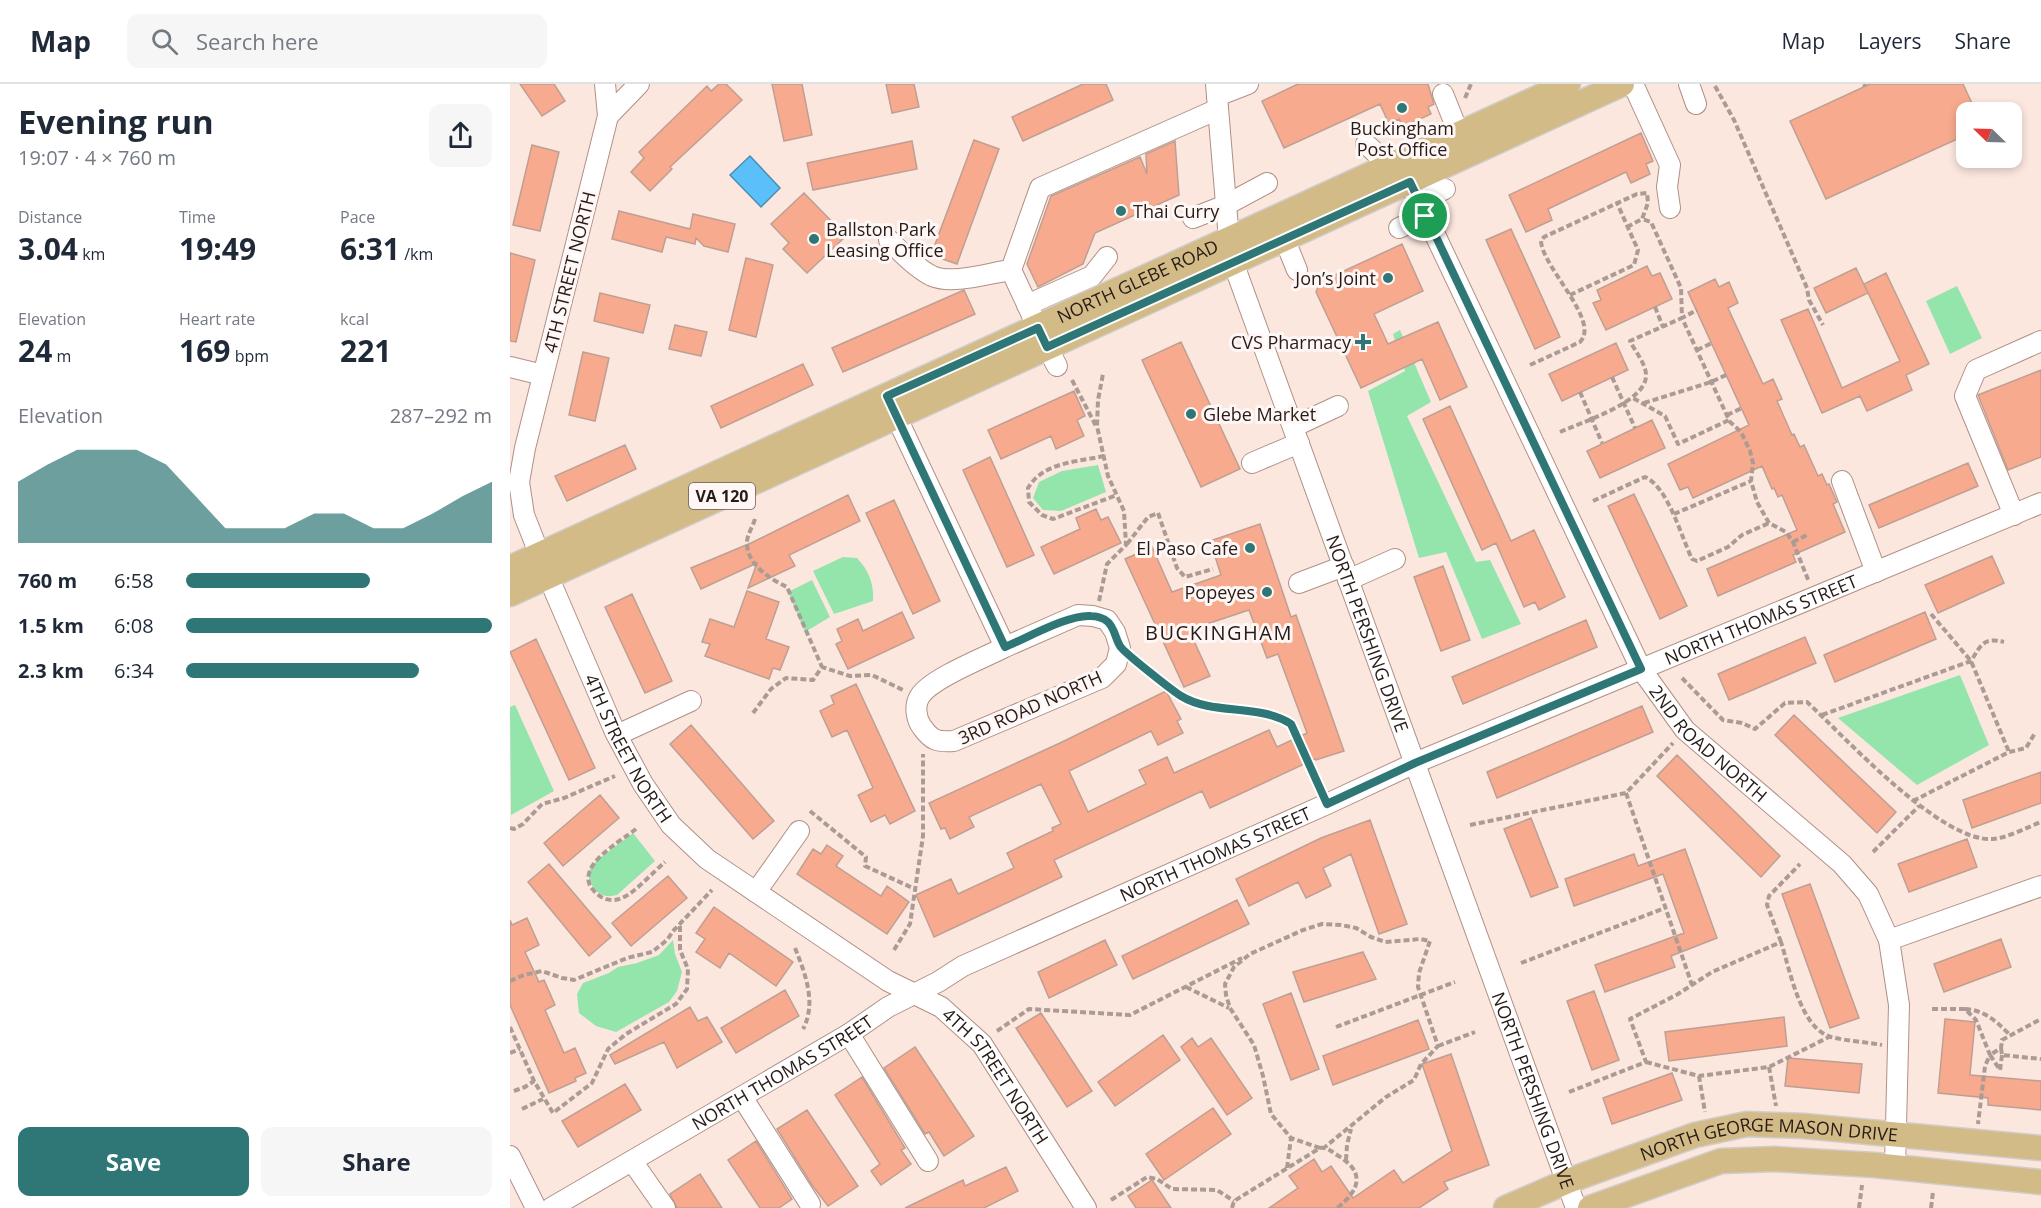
<!DOCTYPE html>
<meta charset="utf-8">
<style>
body{margin:0;font-family:"Open Sans",sans-serif;background:#f6f6f7;color:#1f2937;height:100vh;display:flex;flex-direction:column;font-size:22px;white-space:nowrap}
*{box-sizing:border-box;margin:0}
p{font-size:20px;color:#747a83}
.icon{flex:none;width:33px;height:33px;fill:none;stroke:currentColor;stroke-width:2;stroke-linecap:round;stroke-linejoin:round}
.map{position:relative;flex:1;overflow:hidden}
.drawer{display:flex;flex-direction:column;background:#fff;width:510px}
.drawer>*{flex:none}
.needle{width:39px;rotate:293deg}
.tools{position:absolute;left:1446px;top:18px;display:grid;gap:12px}
.tools a{display:grid;place-items:center;width:66px;height:66px;border-radius:12px;background:#fff;box-shadow:0 3px 9px #0003;font-size:30px}
.pin{position:absolute;display:grid;place-items:center;width:51px;height:51px;color:#fff;margin:-26px;border:3px solid #fff;border-radius:50%;box-shadow:0 2px 6px #0007}
.round{display:grid;place-items:center;flex:none;width:63px;height:63px;border-radius:12px;background:#f6f6f7}
.summary{display:flex;align-items:center;justify-content:space-between;height:102px;padding:0 18px}
h1{font-size:33px;font-weight:700;line-height:45px}
.stats{display:grid;grid-template-columns:repeat(3,1fr);gap:9px;height:102px;padding:6px 18px}
.stats div{display:grid;align-content:center}
.stats b{font-size:30px;font-weight:700}
.stats small{font-size:16px;font-weight:400}
.stats p{font-size:16px}
.chart{height:168px;padding:12px 18px}
.chart p{display:flex;justify-content:space-between}
.chart svg{width:100%;height:108px;margin-top:6px;fill:#2e7776;opacity:.7}
.action{display:flex;gap:12px;margin-top:auto;padding:12px 18px}
.action a{flex:1;height:69px;border-radius:12px;background:#2e7776;color:#fff;font-size:24px;font-weight:700;line-height:69px;text-align:center}
.action a+a{background:#f6f6f7;color:#1f2937}
ul{padding:0 18px;list-style:none;font-size:20px}
li{display:grid;grid-template-columns:96px 72px 1fr;align-items:center;height:45px}
li i{height:15px;border-radius:8px;background:#2e7776}
header{display:flex;align-items:center;gap:36px;box-sizing:border-box;height:84px;padding:0 30px;background:#fff;border-bottom:2px solid #e0e1e3}
header strong{font-size:28px}
nav{display:flex;gap:33px;margin-inline-start:auto;font-size:21px}
.search{width:420px;height:54px;background:#f6f6f7;display:flex;align-items:center;gap:15px;box-sizing:border-box;padding:0 21px;border-radius:12px;color:#747a83;font-size:22px}
main{display:flex;flex:1;min-height:0}
.map>svg:first-child{display:block}
.green{fill:#93e5ac}
.water{fill:#5bc0f9;stroke:#4b8eb5;stroke-width:1.5}
.building{fill:#f7aa8d;stroke:#bf9f93;stroke-width:1.5}
.lines{fill:none;stroke-linecap:round;stroke-linejoin:round}
.minor-casing{stroke:#b09085;stroke-width:22}
.major-casing{stroke:#cfcdcc;stroke-width:27}
.path{stroke:#ac9a94;stroke-width:4;stroke-dasharray:6 3;stroke-linecap:butt}
.minor{stroke:#fff;stroke-width:20}
.major{stroke:#d3bb87;stroke-width:24}
.route-casing{stroke:#fff;stroke-width:12}
.route{stroke:#2e7776;stroke-width:8}
.poi-dot{fill:#2e7776;stroke:#fef7f5;stroke-width:2}
.labels{text-anchor:middle;dominant-baseline:central;stroke-width:6;stroke-linejoin:round;paint-order:stroke}
.shield{fill:#fef7f5;stroke:#685d5a;stroke-width:1.5}
.shield-label{font-size:16px;font-weight:bold;fill:#271b17}
.poi-label{font-size:18px;fill:#271b17;stroke:#fef7f5;text-anchor:end}
.street-label{font-size:18px;fill:#271b17;stroke:#fef7f5}
.neighbourhood-label{font-size:20px;letter-spacing:1.5px;fill:#271b17;stroke:#fef7f5}
</style>
<header>
<strong>Map</strong>
<div class="search"><svg class="icon" aria-label="search" viewBox="0 0 24 24"><circle cx="10" cy="10" r="6"/><path d="M15 15l6 6"/></svg>Search here</div>
<nav><a>Map</a><a>Layers</a><a>Share</a></nav>
</header>
<main>
<section class="drawer">
<div class="summary"><div><h1>Evening run</h1><p>19:07 · 4 × 760 m</p></div><a class="round"><svg class="icon" aria-label="share" viewBox="0 0 24 24"><path d="M12 15V3M7 8l5-5 5 5M5 13v7h14v-7"/></svg></a></div>
<div class="stats">
<div><p>Distance</p><b>3.04<small> km</small></b></div>
<div><p>Time</p><b>19:49</b></div>
<div><p>Pace</p><b>6:31<small> /km</small></b></div>
</div>
<div class="stats">
<div><p>Elevation</p><b>24<small> m</small></b></div>
<div><p>Heart rate</p><b>169<small> bpm</small></b></div>
<div><p>kcal</p><b>221</b></div>
</div>
<div class="chart"><p><span>Elevation</span>287–292 m</p>
<svg viewBox="0 0 160 44" preserveAspectRatio="none"><path d="M0 44V19L10 12L20 6L30 6L40 6L50 12L60 25L70 38L80 38L90 38L100 32L110 32L120 38L130 38L140 32L150 25L160 19V44z"/></svg>
</div>
<ul>
<li><b>760 m</b>6:58<i style="width:60%"></i></li>
<li><b>1.5 km</b>6:08<i style="width:100%"></i></li>
<li><b>2.3 km</b>6:34<i style="width:76%"></i></li>
</ul>
<div class="action"><a>Save</a><a>Share</a></div>
</section>
<div class="map">
<svg width="1531" height="1124" viewBox="0 0 1531 1124">
<rect width="100%" height="100%" fill="#fce7df"/>
<path class="green" d="M1447,202L1472,254L1440,270L1416,217Z
M890,246L921,318L897,332L966,478L980,476L1011,540L972,555L936,468L909,474L858,307L895,287L883,250Z
M588,381L596,408L551,427L533,426L523,414L529,398L552,387Z
M333,473L347,474C359,487 364,499 363,517L324,530L303,487Z
M302,496L320,533L295,548L278,508Z
M1450,591L1479,661L1407,701L1328,634Z
M5,621L44,707L1,731L0,623Z
M123,749L145,777L107,811C90,816 80,804 78,788L86,777Z
M163,856L165,870L172,888L167,907L159,918L106,948L86,942L69,929L67,910L73,899L99,889L108,883L127,879L149,871Z"/>
<path class="water" d="M240,72L270,104L251,123L220,91Z"/>
<path class="building" d="M10,0H44L55,17L32,32Z
M209,0H216L232,16L160,83L162,85L140,107L121,88L134,74L129,68L197,2L201,7Z
M262,0H292L302,51L274,57Z
M376,0H404L409,23L382,29Z
M573,0H596L603,16L513,57L502,33Z
M788,0H918L924,20L918,23L921,30L893,43L889,35L879,40L870,20L774,64L752,17Z
M1360,0H1453L1466,28H1456V51L1316,115L1280,37Z
M1131,49L1143,77L1136,80L1140,90L1121,99L1116,88L1038,125L1042,136L1016,148L999,111Z
M464,56L489,65L447,180L421,171Z
M402,57L407,85L303,106L297,79Z
M665,57L669,111L585,149L573,180L528,203L517,180L541,112L630,73L637,90L636,70Z
M22,61L49,68L30,147L3,141Z
M294,109L336,152L297,189L273,165L279,159L261,140Z
M109,127L180,145L183,130L225,140L218,168L194,162L186,154L185,160L156,153L152,168L102,155Z
M1001,145L1050,253L1025,265L976,156Z
M892,160L913,207L864,230L878,260L928,238L957,303L930,316L912,275L851,304L806,208L810,198Z
M0,169L25,176L6,258L0,257Z
M236,174L263,181L246,253L219,246Z
M1137,182L1142,192L1150,189L1162,215L1096,246L1083,219L1091,216L1087,206Z
M1346,184L1358,209L1316,229L1304,204Z
M1376,189L1419,280L1396,291L1402,306L1357,327L1350,312L1312,329L1271,236L1298,225L1332,304L1390,277L1354,200Z
M1205,195L1209,203L1219,198L1228,219L1218,224L1253,300L1263,295L1272,315L1267,317L1282,351L1284,350L1290,363L1294,361L1308,392L1312,390L1317,401L1319,400L1327,418L1323,420L1335,448L1283,471L1286,478L1208,512L1197,485L1287,446L1272,411L1268,413L1264,404L1262,405L1252,382L1183,414L1178,403L1170,406L1158,380L1239,341L1178,208Z
M454,206L465,230L333,288L322,264Z
M90,209L140,221L133,249L84,237Z
M165,241L197,248L191,272L159,265Z
M671,258L730,385L691,403L632,276Z
M1106,259L1118,286L1052,317L1039,290Z
M73,268L99,274L85,337L59,331Z
M293,280L303,301L211,344L201,322Z
M1531,286V373L1498,386L1468,311Z
M564,307L575,332L567,336L574,352L546,365L541,352L491,375L478,346Z
M940,322L1001,457L1024,446L1055,513L1029,526L1025,518L1014,523L986,459L972,466L913,335Z
M1142,336L1155,364L1090,394L1077,367Z
M115,361L126,385L57,417L45,392Z
M480,373L524,471L497,483L453,386Z
M1458,379L1468,402L1369,444L1359,421Z
M1124,410L1177,522L1150,535L1098,422Z
M338,411L350,437L279,471L285,482L238,504L247,479L191,505L181,484L241,459Z
M384,416L430,517L403,530L356,429Z
M586,425L591,436L598,433L611,459L544,490L531,463L570,445L566,434Z
M750,440L781,533L786,531L834,667L806,676L805,675L700,724L692,707L544,776L552,793L424,853L406,811L441,795L448,810L504,784L497,769L543,747L542,744L551,740L531,700L459,733L464,743L440,755L435,744L431,745L419,719L550,659L656,607L671,635L667,637L673,649L648,661L641,647L559,687L578,728L636,700L629,686L657,673L664,689L759,646L767,663L797,649L768,570L757,574L739,526L679,546L700,592L674,603L615,475L642,463L662,508L711,491L700,457Z
M1482,472L1494,499L1428,529L1415,501Z
M933,482L960,556L931,567L904,493Z
M237,507L269,518L256,555L279,563L270,586L263,584L259,595L195,572L200,560L192,558L200,535L224,543Z
M122,510L162,597L135,609L95,523Z
M392,528L404,554L338,585L326,560L332,557L327,545L348,535L353,547Z
M1415,528L1426,555L1325,598L1314,571Z
M1076,536L1087,563L953,620L942,593Z
M1295,553L1306,579L1219,616L1208,590Z
M26,555L85,684L59,696L0,568Z
M346,600L405,727L380,740L375,731L361,738L348,711L363,704L337,646L322,653L310,627L324,620L321,612Z
M1132,622L1143,648L987,714L977,688Z
M1284,631L1386,728L1367,749L1265,651Z
M181,641L264,737L243,755L160,660Z
M1167,671L1270,772L1251,793L1147,692Z
M1531,688V719L1462,744L1453,716Z
M90,711L109,734L53,782L34,759Z
M1021,734L1048,803L1021,813L994,745Z
M860,736L897,840L869,850L841,770L813,784L821,802L796,814L788,798L739,822L726,795L811,754Z
M1457,755L1467,783L1399,808L1388,780Z
M317,761L333,772L326,782L371,812L377,802L399,818L377,850L287,790L303,765L311,770Z
M1175,765L1207,854L1161,872L1165,883L1095,908L1085,881L1174,849L1153,790L1064,822L1055,795L1124,770L1128,782Z
M39,780L101,853L79,872L18,798Z
M158,792L177,814L121,862L102,839Z
M1300,800L1349,934L1320,944L1272,810Z
M727,816L739,840L623,895L612,872Z
M204,823L283,878L266,902L219,869L210,884L186,868L195,855L186,849Z
M17,834L29,861L15,868L29,898L34,896L45,921L35,926L54,969L65,964L76,989L65,994L66,997L39,1009L0,921V836L2,841Z
M1491,855L1501,883L1434,908L1424,880Z
M595,856L607,881L539,914L528,888Z
M853,868L866,895L794,918L783,888Z
M275,906L289,932L226,969L211,944Z
M1084,907L1109,976L1082,986L1057,917Z
M781,909L809,985L781,996L753,920Z
M180,923L188,937L197,933L212,958L167,984L154,958L105,980L100,971Z
M531,929L582,1007L557,1023L506,944Z
M1274,933L1277,962L1159,977L1155,948Z
M1435,935L1465,938L1460,991L1531,997V1026L1478,1021V1014L1428,1009Z
M908,936L919,965L823,1001L813,972Z
M653,951L670,976L605,1022L588,998Z
M682,954L688,963L701,954L742,1014L717,1031L671,963Z
M405,963L464,1052L434,1072L419,1048L415,1050L374,984Z
M941,970L979,1081L934,1098L938,1105L909,1124H759L788,1104L779,1092L804,1075L812,1088L821,1082L843,1114L884,1086L893,1099L942,1067L912,980Z
M1278,974L1352,980L1349,1009L1275,1002Z
M1162,989L1172,1016L1102,1040L1093,1014Z
M352,993L395,1064L391,1066L401,1080L371,1101L361,1087L370,1080L325,1011Z
M115,1000L131,1026L68,1063L52,1037Z
M703,1024L721,1050L654,1096L636,1070Z
M297,1026L348,1102L318,1122L302,1101L267,1045Z
M246,1057L282,1115L269,1124H250L218,1076Z
M496,1083L508,1107L474,1124H395L453,1096L455,1102Z
M190,1090L212,1124H167L160,1110Z
M642,1096L661,1124H626L618,1112Z"/>
<g class="lines">
<defs>
<g id="minor">
<path id="s1" d="M95,0L98,32L15,364L9,398L14,431L38,492L105,648L133,700L161,741L197,775L378,897L431,923L472,960L576,1124"/>
<path id="s2" d="M706,0L719,156L723,178L1066,1124"/>
<path d="M1123,0L1160,81L1157,103L1160,124"/>
<path d="M1179,0L1186,20"/>
<path d="M933,10L949,50"/>
<path d="M707,12L738,0"/>
<path d="M98,32L129,0"/>
<path d="M856,60L880,82"/>
<path id="s3" d="M900,98L1131,585L1175,646L1332,780L1358,810L1379,856L1389,921L1385,1083"/>
<path d="M909,117L935,105"/>
<path d="M683,134L716,121L757,99"/>
<path d="M889,144L915,132"/>
<path d="M774,154L787,186"/>
<path d="M379,156C392,169 406,184 422,192C442,201 479,189 501,186"/>
<path d="M517,221L582,192L597,173"/>
<path d="M528,244L501,186L530,104L708,25"/>
<path d="M537,263L547,282"/>
<path d="M0,283L33,291"/>
<path d="M386,332L495,563L568,531L583,532L597,536L605,548L610,564L606,580L592,594L444,657C427,658 422,657 412,643C406,635 404,621 410,612C422,594 474,574 495,563"/>
<path d="M783,343L828,322"/>
<path d="M742,379L789,359"/>
<path d="M1332,397L1366,488"/>
<path d="M1504,431L1455,312L1466,286L1531,257"/>
<path d="M838,496L885,475"/>
<path d="M789,499L834,482"/>
<path d="M107,651L181,617"/>
<path d="M246,808L289,747"/>
<path d="M1379,856L1531,802"/>
<path d="M339,950L418,1077"/>
<path d="M232,1013L300,1120"/>
<path d="M0,1072L26,1124"/>
<path d="M122,1077L155,1124"/>
<path id="s4" d="M41,1124L339,950L378,923L428,898L453,882L817,720L905,679L1531,419"/>
</g>
<g id="major">
<path id="s5" d="M0,484L1058,0"/>
<path d="M0,510L1112,0"/>
<path id="s6" d="M996,1124L1058,1097L1185,1051L1237,1040L1294,1042L1531,1064"/>
<path d="M1080,1124L1211,1077L1265,1075L1364,1081L1531,1098"/>
</g>
</defs>
<use href="#minor" class="minor-casing"/>
<use href="#major" class="major-casing"/>
<path class="path" d="M1354,0L1355,2
M1205,2L1224,36L1297,204L1299,216L1313,241
M955,14L961,0
M1117,143L1132,135
M1060,211L1124,181L1128,166L1107,119
M1145,223L1153,243
M1187,266L1202,259
M1020,281L1070,258C1091,237 1032,183 1031,157L1034,153L1127,110L1137,109L1138,119L1132,135L1141,138L1171,204L1172,234L1187,226
M1102,293L1125,344
M562,296L586,342
M1070,308L1092,359
M1134,319L1201,298L1216,291
M1217,331L1232,324
M1219,337L1231,348L1240,367L1243,379L1241,397L1247,418L1259,439L1276,448L1283,458L1299,498
M1050,348C1072,338 1137,318 1136,291C1136,280 1125,267 1120,257L1172,234L1219,336L1168,360L1155,332L1123,314
M594,372C567,378 533,378 518,404L519,418L532,431L543,435L607,411
M1083,417L1135,393C1158,403 1171,452 1182,475L1187,477L1218,463L1232,451L1259,439
M1164,430L1241,397
M245,435C243,442 237,451 237,458C236,480 260,495 277,503L312,583
M1283,458L1297,451
M617,460L638,433L648,429L667,484L675,493L703,485
M589,517L597,480L616,461L614,427L598,392L587,342L588,316L593,290
M1421,530L1461,577L1499,668
M625,575C646,592 668,615 695,621C724,627 755,624 781,640L810,705
M1172,594L1213,636L1232,639L1245,645L1275,619L1297,618C1335,653 1431,759 1483,755C1497,754 1518,743 1531,738
M243,629L261,605L276,594L303,596L312,583L340,592L362,591L395,607
M1312,631L1461,577C1471,561 1473,553 1494,558
M1116,709L1182,901
M1403,717L1499,668L1516,664L1525,649
M300,727L356,773L355,782L405,805
M960,741L1116,709L1163,659
M0,744L4,745L13,740L32,720L54,714L105,692
M126,745C110,758 59,785 86,809C93,816 103,818 112,814C126,808 143,788 155,778
M1363,768L1409,722
M1271,858L1257,821L1259,812L1290,780
M285,864C295,889 307,919 293,945
M384,866L400,840L413,752V670
M1011,879L1155,824
M0,897L14,891L32,887L52,894L64,896L117,874L142,868L157,856L164,846L202,806
M676,903L719,924
M1422,925H1455L1466,936L1480,971L1475,982L1468,1040
M1455,925C1474,926 1486,937 1499,950
M0,943L24,997L43,1029L82,999L98,965L116,950L166,920L177,905L178,885L170,866V841
M826,943L945,898
M487,947L519,925L620,931L732,874
M928,962L965,948
M1491,964L1492,971L1531,975
M0,969L10,965
M1492,971L1490,986L1480,971L1491,964L1492,956L1531,935
M1136,978L1189,992L1259,983L1319,953
M1259,983L1266,1022
M1189,992L1195,1028
M4,1007L15,1003L24,997
M1059,1008L1136,978L1120,935L1168,910L1202,888L1271,858C1280,886 1290,944 1321,953C1337,957 1356,958 1372,961
M12,1025L33,1015
M810,1064L781,1054L761,1030L753,992L744,961L720,924L716,911L715,900L724,883L740,870L793,846L812,840L831,841L846,844L861,853L875,858L910,855L920,857L909,889L908,903L928,962L911,980L904,996L876,1013L815,1063
M836,1076L837,1061L841,1045
M777,1084L781,1054
M601,1116L637,1093L647,1095L662,1105L707,1106L724,1117
M722,1124L724,1117L810,1064C817,1063 821,1067 827,1071C856,1088 850,1106 827,1124
M1349,1124L1352,1101
M1421,1124L1423,1108"/>
<use href="#minor" class="minor"/>
<use href="#major" class="major"/>
</g>
<g class="lines">
<defs>
<path id="route" d="M900,98L1131,585L905,679L817,720L781,640C748,619 704,632 671,612C663,607 613,568 610,562C605,554 605,545 598,538C594,534 586,532 581,532C559,530 517,554 495,563L377,312L528,244L537,263Z"/>
</defs>
<use href="#route" class="route-casing"/>
<use href="#route" class="route"/>
</g>
<g class="poi-dot">
<circle cx="892" cy="24" r="6"/>
<circle cx="611" cy="127" r="6"/>
<circle cx="304" cy="155" r="6"/>
<circle cx="878" cy="194" r="6"/>
<path d="M850 249h6v6h6v6h-6v6h-6v-6h-6v-6h6z"/>
<circle cx="681" cy="330" r="6"/>
<circle cx="740" cy="464" r="6"/>
<circle cx="757" cy="508" r="6"/>
</g>
<g class="labels">
<rect class="shield" x="179" y="399" width="66" height="26" rx="4.5"/>
<g class="shield-label">
<text x="212" y="412">VA 120</text>
</g>
<g class="poi-label">
<text x="892" y="44" text-anchor="middle">Buckingham<tspan x="892" dy="21">Post Office</tspan></text>
<text x="623" y="127" text-anchor="start">Thai Curry</text>
<text x="316" y="145" text-anchor="start">Ballston Park<tspan x="316" dy="21">Leasing Office</tspan></text>
<text x="866" y="194">Jon’s Joint</text>
<text x="841" y="258">CVS Pharmacy</text>
<text x="693" y="330" text-anchor="start">Glebe Market</text>
<text x="728" y="464">El Paso Cafe</text>
<text x="745" y="508">Popeyes</text>
</g>
<g class="street-label">
<text transform="translate(59 188) rotate(-76)">4TH STREET NORTH</text>
<text stroke="none"><textPath href="#s5" startOffset="690">NORTH GLEBE ROAD</textPath></text>
<text stroke="none"><textPath href="#s4" startOffset="1348">NORTH THOMAS STREET</textPath></text>
<text stroke="none"><textPath href="#s2" startOffset="574">NORTH PERSHING DRIVE</textPath></text>
<text transform="translate(520 623) rotate(-24)">3RD ROAD NORTH</text>
<text stroke="none"><textPath href="#s3" startOffset="640">2ND ROAD NORTH</textPath></text>
<text stroke="none"><textPath href="#s1" startOffset="698">4TH STREET NORTH</textPath></text>
<text stroke="none"><textPath href="#s4" startOffset="754">NORTH THOMAS STREET</textPath></text>
<text stroke="none"><textPath href="#s4" startOffset="268">NORTH THOMAS STREET</textPath></text>
<text stroke="none"><textPath href="#s1" startOffset="1202">4TH STREET NORTH</textPath></text>
<text stroke="none"><textPath href="#s2" startOffset="1060">NORTH PERSHING DRIVE</textPath></text>
<text stroke="none"><textPath href="#s6" startOffset="276">NORTH GEORGE MASON DRIVE</textPath></text>
</g>
<g class="neighbourhood-label">
<text x="709" y="548">BUCKINGHAM</text>
</g>
</g>
</svg>
<div class="tools">
<a><svg class="needle" viewBox="-14 -14 28 28"><path d="M0-13l5 13h-10z" fill="#e53935"/><path d="M0 13l5-13h-10z" fill="#747a83"/></svg></a>
</div>
<div class="pin" style="left:915px;top:132px;background:#1e9e55"><svg class="icon" aria-label="arrive" viewBox="0 0 24 24"><path d="M6 21V4h12l-3 4 3 4H6"/></svg></div>
</div>
</main>
